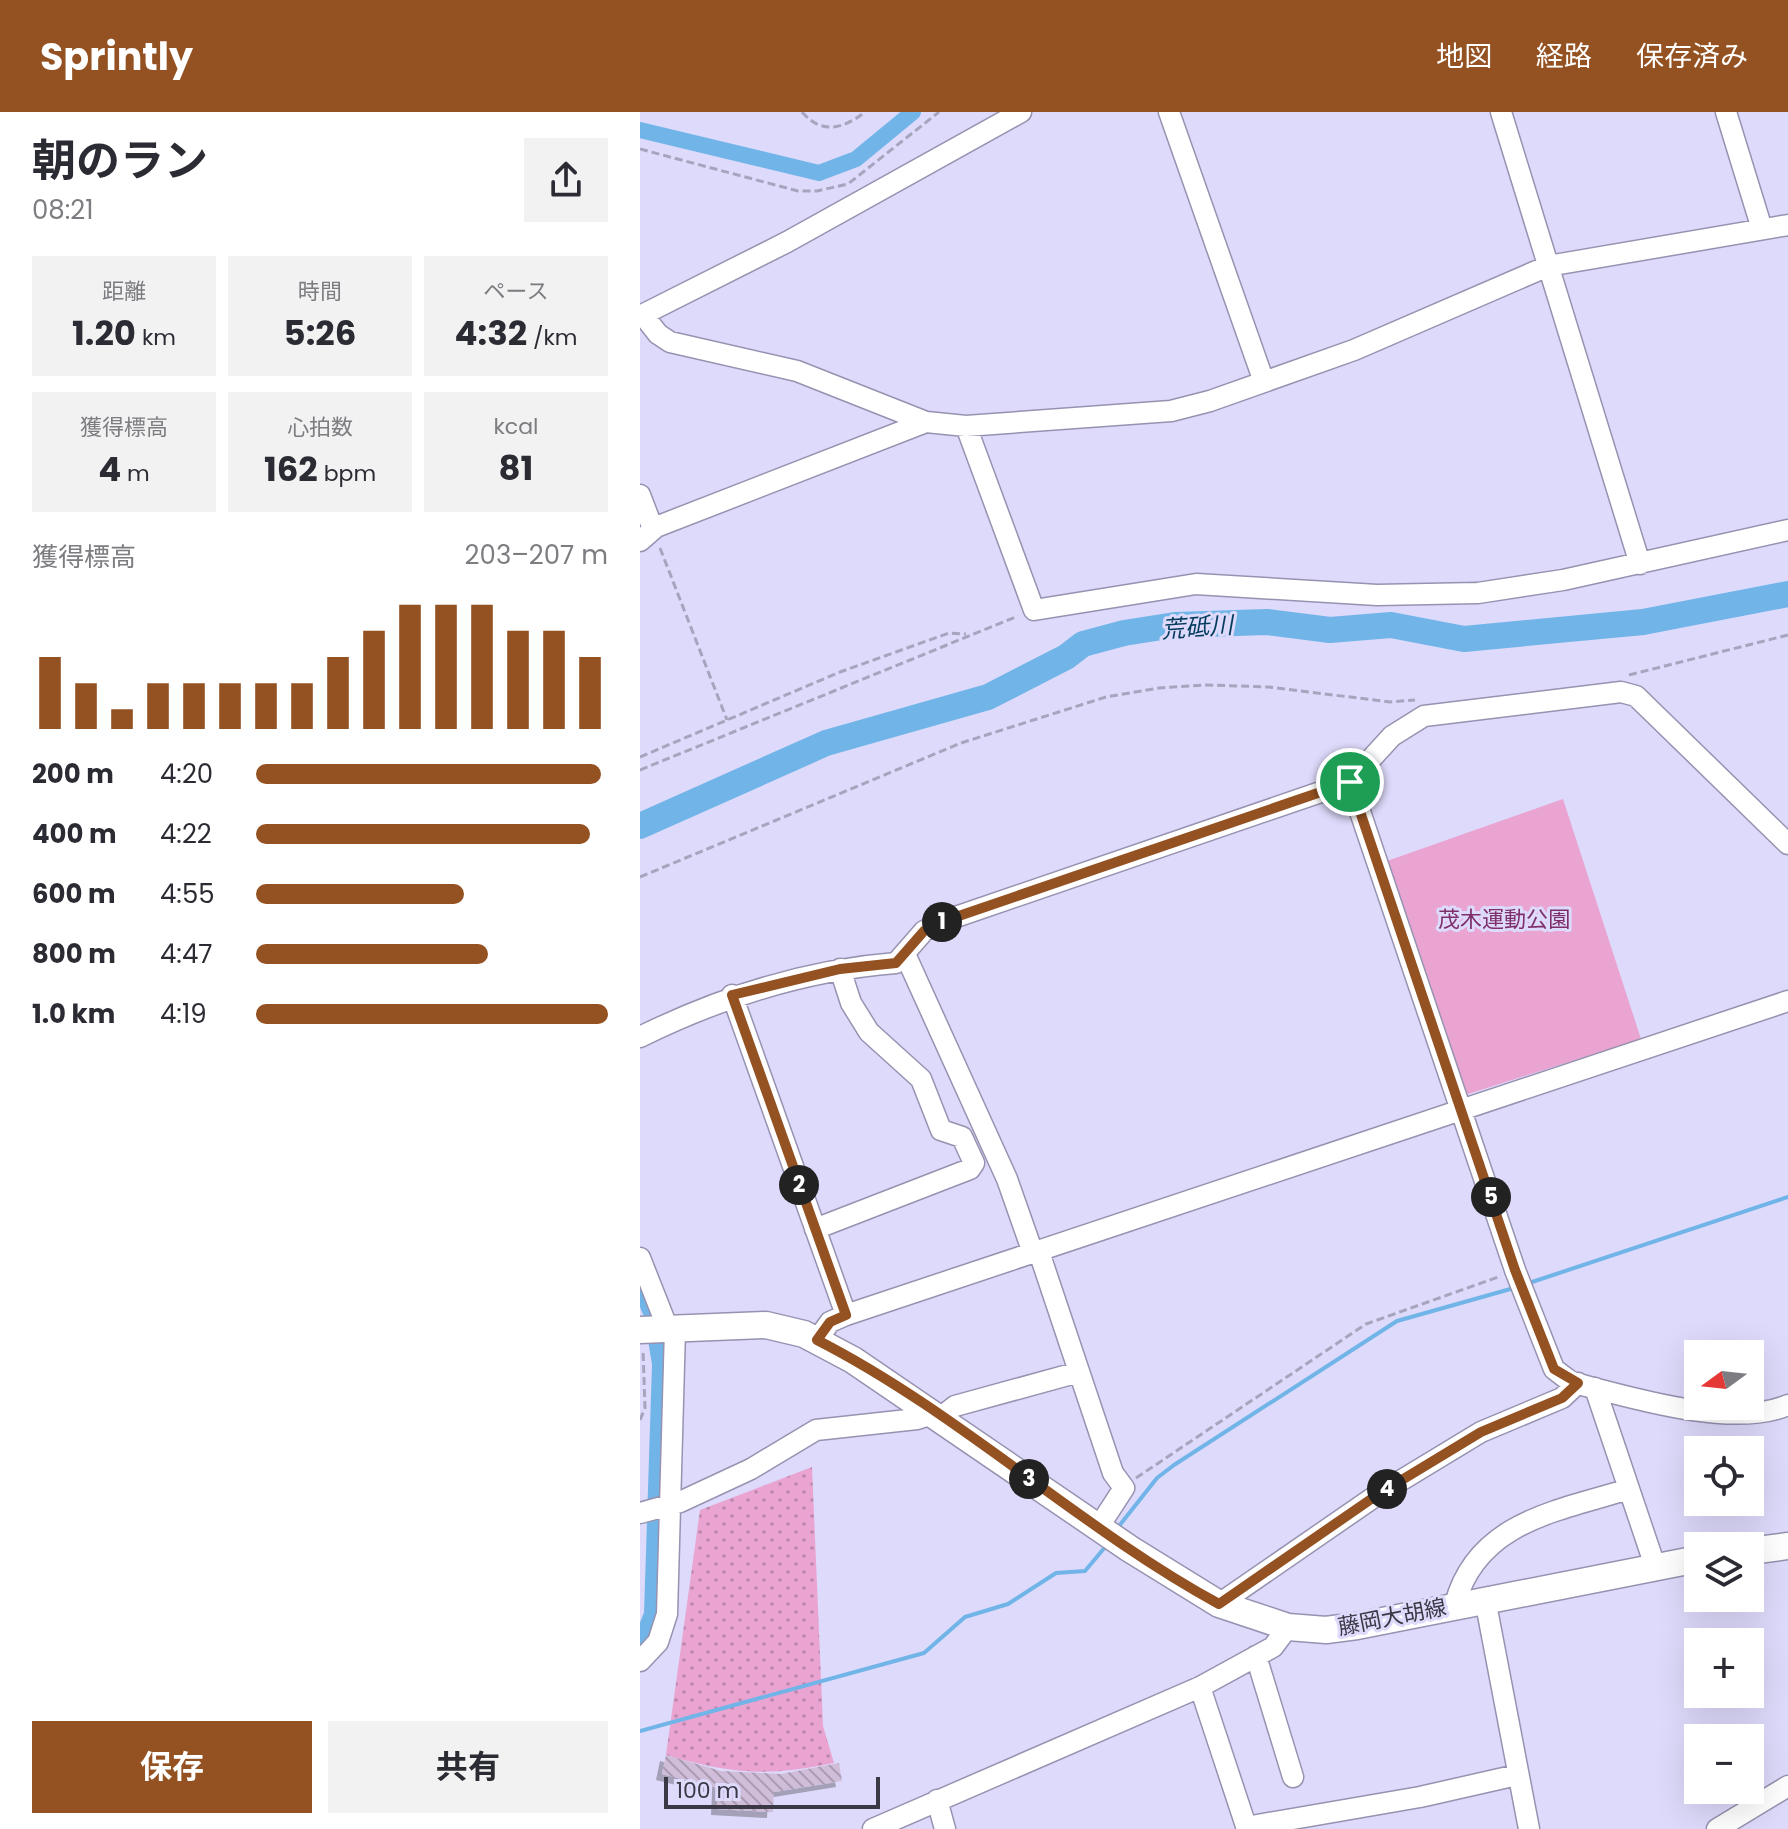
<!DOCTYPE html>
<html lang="ja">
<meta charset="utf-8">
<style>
body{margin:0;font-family:Poppins,"Noto Sans JP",sans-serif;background:#f2f2f3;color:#2b2b33;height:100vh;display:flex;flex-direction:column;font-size:30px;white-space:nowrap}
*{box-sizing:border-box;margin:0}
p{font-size:26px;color:#7c7c81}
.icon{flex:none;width:44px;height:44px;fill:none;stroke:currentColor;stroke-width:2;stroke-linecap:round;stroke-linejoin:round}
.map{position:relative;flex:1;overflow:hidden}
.panel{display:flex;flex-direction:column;background:#fff;width:640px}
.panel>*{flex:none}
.needle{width:52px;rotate:255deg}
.fabs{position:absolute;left:1044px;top:1228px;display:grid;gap:16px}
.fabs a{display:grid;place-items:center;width:80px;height:80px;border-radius:0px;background:#fff;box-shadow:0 8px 32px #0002;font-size:40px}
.scale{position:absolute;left:24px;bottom:20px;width:216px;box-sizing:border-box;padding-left:8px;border:4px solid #3a3845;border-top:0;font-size:22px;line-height:28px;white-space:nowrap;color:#3a3845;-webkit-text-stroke:6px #dedafb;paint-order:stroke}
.pin{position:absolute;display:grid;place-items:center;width:68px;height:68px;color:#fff;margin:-34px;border:4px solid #fff;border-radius:50%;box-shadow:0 2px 8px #0007}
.km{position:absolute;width:40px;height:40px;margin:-20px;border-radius:50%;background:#222;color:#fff;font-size:22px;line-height:40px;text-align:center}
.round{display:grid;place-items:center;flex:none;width:84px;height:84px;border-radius:0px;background:#f2f2f3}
.head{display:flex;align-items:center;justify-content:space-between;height:136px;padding:0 32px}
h1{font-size:44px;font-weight:700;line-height:60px}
.stats{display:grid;grid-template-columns:repeat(3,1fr);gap:12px;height:136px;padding:8px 32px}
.stats div{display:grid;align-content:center;border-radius:0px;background:#f2f2f3;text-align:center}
.stats b{font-size:34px;font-weight:700}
.stats small{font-size:22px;font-weight:400}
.stats p{font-size:22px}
.chart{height:224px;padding:16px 32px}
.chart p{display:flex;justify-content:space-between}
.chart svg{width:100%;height:144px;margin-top:8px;stroke:#945121;stroke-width:6}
.primary-button{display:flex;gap:16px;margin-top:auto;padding:16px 32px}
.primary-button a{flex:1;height:92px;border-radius:0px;background:#945121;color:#fff;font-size:32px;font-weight:700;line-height:92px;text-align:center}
.primary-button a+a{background:#f2f2f3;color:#2b2b33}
ul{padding:0 32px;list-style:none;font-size:26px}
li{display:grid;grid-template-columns:128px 96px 1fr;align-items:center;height:60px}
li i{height:20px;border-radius:10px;background:#945121}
header{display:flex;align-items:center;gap:48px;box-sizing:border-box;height:112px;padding:0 40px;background:#945121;color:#fff}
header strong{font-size:38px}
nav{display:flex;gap:44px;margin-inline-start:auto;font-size:28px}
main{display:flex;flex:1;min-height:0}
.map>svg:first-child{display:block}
.grass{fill:url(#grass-dots)}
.green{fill:#e9a4d2}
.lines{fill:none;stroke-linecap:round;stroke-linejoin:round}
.stream{stroke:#71b5e8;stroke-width:4}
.canal{stroke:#71b5e8;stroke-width:16}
.river{stroke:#71b5e8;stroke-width:26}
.building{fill:url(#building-back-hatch);filter:url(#shadow)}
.minor-casing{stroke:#9692b0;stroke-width:23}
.major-casing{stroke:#9692b0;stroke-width:29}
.path{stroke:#a7a4be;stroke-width:3;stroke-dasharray:8 4;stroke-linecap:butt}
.minor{stroke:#fff;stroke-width:20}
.major{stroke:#fff;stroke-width:26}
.route-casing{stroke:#fff;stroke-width:16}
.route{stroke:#945121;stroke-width:10}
.labels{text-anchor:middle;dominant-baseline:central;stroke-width:6;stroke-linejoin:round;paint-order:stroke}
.park-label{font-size:22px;fill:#7e2e68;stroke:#dedafb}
.street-label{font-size:22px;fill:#3a3845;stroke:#dedafb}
.water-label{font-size:24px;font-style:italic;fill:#033b5d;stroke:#dedafb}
</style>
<header>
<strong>Sprintly</strong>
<nav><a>地図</a><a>経路</a><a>保存済み</a></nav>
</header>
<main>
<section class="panel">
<div class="head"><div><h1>朝のラン</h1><p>08:21</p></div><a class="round"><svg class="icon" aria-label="share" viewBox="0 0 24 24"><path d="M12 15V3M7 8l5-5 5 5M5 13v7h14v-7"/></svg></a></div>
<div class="stats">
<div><p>距離</p><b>1.20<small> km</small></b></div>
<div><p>時間</p><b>5:26</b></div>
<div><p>ペース</p><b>4:32<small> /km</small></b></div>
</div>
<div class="stats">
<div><p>獲得標高</p><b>4<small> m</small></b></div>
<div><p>心拍数</p><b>162<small> bpm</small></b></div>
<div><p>kcal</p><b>81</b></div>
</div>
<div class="chart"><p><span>獲得標高</span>203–207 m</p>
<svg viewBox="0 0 160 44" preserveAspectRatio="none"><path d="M5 44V22M15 44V30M25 44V38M35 44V30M45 44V30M55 44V30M65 44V30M75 44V30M85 44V22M95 44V14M105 44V6M115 44V6M125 44V6M135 44V14M145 44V14M155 44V22"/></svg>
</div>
<ul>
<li><b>200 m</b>4:20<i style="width:98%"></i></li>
<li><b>400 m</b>4:22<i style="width:95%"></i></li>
<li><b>600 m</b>4:55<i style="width:59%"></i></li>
<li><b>800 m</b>4:47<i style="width:66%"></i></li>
<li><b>1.0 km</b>4:19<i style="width:100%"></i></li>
</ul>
<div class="primary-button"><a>保存</a><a>共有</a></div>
</section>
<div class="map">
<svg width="1148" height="1717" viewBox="0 0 1148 1717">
<defs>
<pattern id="grass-dots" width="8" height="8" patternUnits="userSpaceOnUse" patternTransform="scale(2)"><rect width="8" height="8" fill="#e9a4d2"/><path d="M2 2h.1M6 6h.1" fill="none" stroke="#be87ac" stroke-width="1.8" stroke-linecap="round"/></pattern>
<pattern id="building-back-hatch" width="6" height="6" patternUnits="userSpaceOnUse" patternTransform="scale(2)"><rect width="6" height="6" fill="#d0bdd9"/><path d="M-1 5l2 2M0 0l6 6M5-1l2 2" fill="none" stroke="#aa9bb2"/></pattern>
<filter id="shadow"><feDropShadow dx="-6" dy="6" stdDeviation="0" flood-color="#0004"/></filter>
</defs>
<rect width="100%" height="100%" fill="#dedafb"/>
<path class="grass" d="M172,1355L183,1614L194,1651C127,1665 92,1662 26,1643L60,1398Z"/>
<path class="green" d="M923,687L1001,927L825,983L747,749Z"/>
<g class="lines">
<path class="stream" d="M886,1172L1148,1085
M479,1414L517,1366L534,1353L757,1209L874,1176
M0,1619L284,1541L325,1505L368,1492L416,1461L445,1459L466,1434"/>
<path class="canal" d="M0,18L179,61L216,47L273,0
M0,1175L12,1203L20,1252L12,1502L0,1532"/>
<path class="river" d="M0,714L186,631L348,585L426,545L443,532L484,521L535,513L627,510L690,518L751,513L824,527L1003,510L1148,482"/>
</g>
<path class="building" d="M26,1643L81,1659L141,1662L199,1651L202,1669L134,1680L133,1700L77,1697L78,1676L22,1662Z"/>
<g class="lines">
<defs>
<path id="minor" d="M529,0L624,270
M861,0L1000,452
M1086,0L1122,117
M3,203L18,222L30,230L157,259L286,310L326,314L531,299L570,289L714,238L908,154L1148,113
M0,204L147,130L381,0
M326,314L394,498L556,472L737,483L838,481L923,468L1148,418
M0,383L13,417
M0,429L16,415L286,310
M710,670L875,1158L914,1257L931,1270C989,1285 1092,1317 1148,1293
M265,842L367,1067L393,1141
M92,883L206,1203
M0,925C81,885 165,858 256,851L284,819L307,808L710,670L752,624L784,604L981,580L996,584L1148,732
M175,1117L330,1057L334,1051L322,1025L301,1018L281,967L229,920L211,891L200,857
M399,1140L473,1361L484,1376L458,1416
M0,1146L28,1217
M177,1228L190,1210L206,1203L1148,889
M955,1276L1015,1454
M301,1305L315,1294L439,1260
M0,1401L40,1390L111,1357L176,1318L277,1307L295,1301
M845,1487L889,1717
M579,1492L737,1383L841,1320L922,1286L938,1271
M815,1492C837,1410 917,1399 989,1377
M616,1544L653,1665
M0,1549L18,1530L27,1502L35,1217
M560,1575L607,1717
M297,1688L305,1717
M606,1715L780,1685L877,1663
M233,1717L560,1575L633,1535L648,1515
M1077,1717L1148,1674"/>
<path id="major" d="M0,1218L126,1213L164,1222L213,1248L490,1437L579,1492L648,1515L686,1518L717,1514L1058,1447
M1110,1439L1148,1434"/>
</defs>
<use href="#minor" class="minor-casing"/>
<use href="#major" class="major-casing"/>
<path class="path" d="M162,0C182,23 203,17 225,0
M0,37L158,79H177L208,72L299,0
M20,436L87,608
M989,563L1148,523
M0,645L200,560L309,521L326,522
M0,658L378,504
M0,765L321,631L466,585L519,576L566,573L629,575L750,590L775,588
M0,1308L5,1296L3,1238
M496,1366L726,1212L861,1164"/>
<use href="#minor" class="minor"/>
<use href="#major" class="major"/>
</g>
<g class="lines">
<defs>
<path id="route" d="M710,670L875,1158L914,1257L938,1271L922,1286L841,1320L737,1383L579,1492C438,1415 320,1301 177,1228L190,1210L206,1203L92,883L200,857L256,851L284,819L307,808Z"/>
</defs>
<use href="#route" class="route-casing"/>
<use href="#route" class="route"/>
</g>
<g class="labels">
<g class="park-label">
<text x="864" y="807">茂木運動公園</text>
</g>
<g class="street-label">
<text transform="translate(752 1505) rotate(-11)">藤岡大胡線</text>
</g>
<g class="water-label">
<text transform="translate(557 515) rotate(-4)">荒砥川</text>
</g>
</g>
</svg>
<div class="fabs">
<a><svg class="needle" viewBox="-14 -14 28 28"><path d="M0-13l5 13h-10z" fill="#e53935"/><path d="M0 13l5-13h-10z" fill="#7c7c81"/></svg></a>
<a><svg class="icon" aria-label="locate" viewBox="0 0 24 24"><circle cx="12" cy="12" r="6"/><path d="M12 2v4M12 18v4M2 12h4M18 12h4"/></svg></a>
<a><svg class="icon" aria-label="layers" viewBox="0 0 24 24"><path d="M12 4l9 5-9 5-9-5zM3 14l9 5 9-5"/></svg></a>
<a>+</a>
<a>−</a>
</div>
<div class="scale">100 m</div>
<div class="pin" style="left:710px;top:670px;background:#1e9e55"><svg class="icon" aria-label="arrive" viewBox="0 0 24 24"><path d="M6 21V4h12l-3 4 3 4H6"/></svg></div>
<b class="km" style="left:302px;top:810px">1</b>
<b class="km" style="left:159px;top:1073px">2</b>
<b class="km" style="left:389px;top:1367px">3</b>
<b class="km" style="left:747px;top:1377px">4</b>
<b class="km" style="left:851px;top:1085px">5</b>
</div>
</main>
